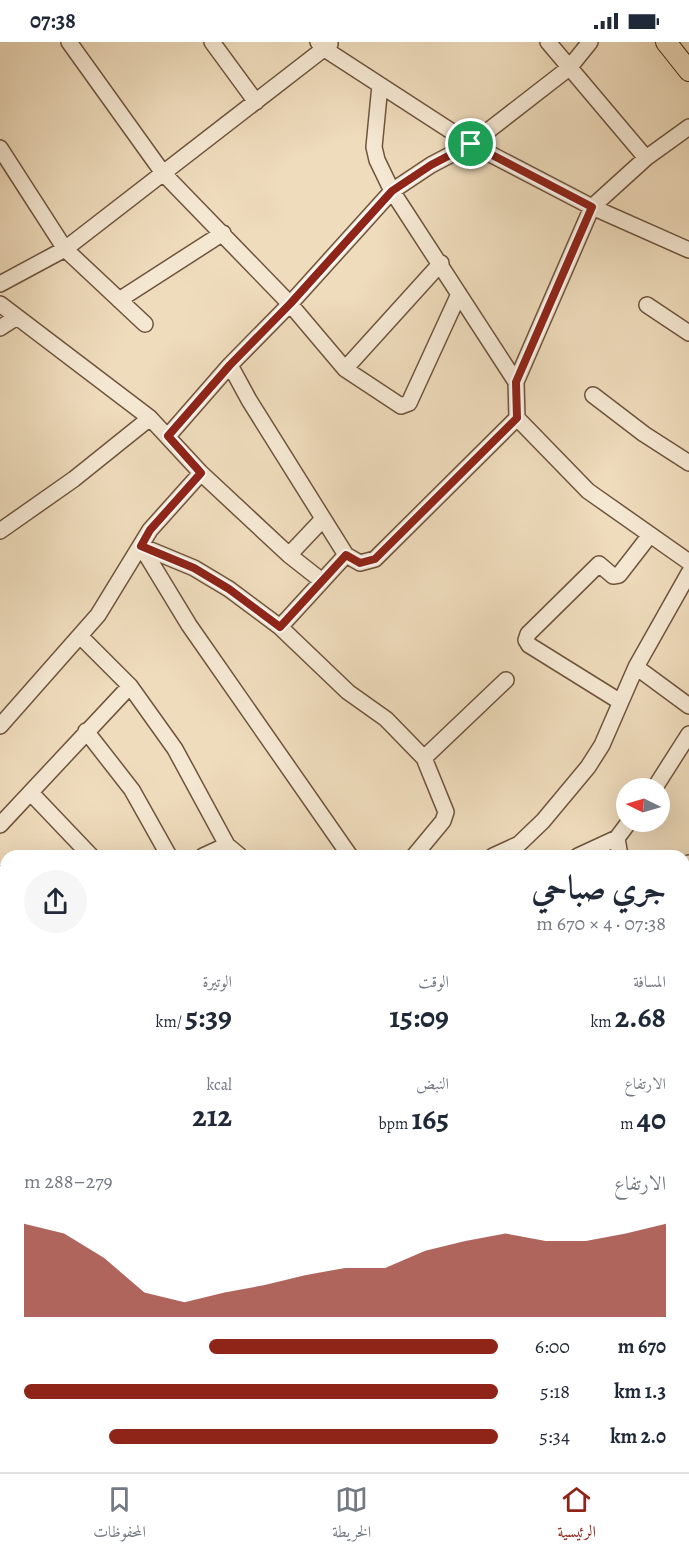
<!DOCTYPE html>
<html lang="ar">
<meta charset="utf-8">
<style>
body{margin:0;font-family:Alegreya,Amiri,serif;background:#f6f6f7;color:#1f2937;direction:rtl;height:100vh;display:flex;flex-direction:column;font-size:22px;white-space:nowrap}
*{box-sizing:border-box;margin:0}
p{font-size:20px;color:#747a83}
.icon{flex:none;width:33px;height:33px;fill:none;stroke:currentColor;stroke-width:2;stroke-linecap:round;stroke-linejoin:round}
.map{position:relative;flex:1;overflow:hidden;direction:ltr}
.drawer{position:absolute;left:0px;top:808px;width:690px;height:622px;display:flex;flex-direction:column;background:#fff;border-radius:18px 18px 0 0;box-shadow:0 6px 24px #0002;direction:rtl}
.drawer>*{flex:none}
.needle{width:39px;rotate:275deg}
.fabs{position:absolute;left:616px;top:736px;display:grid;gap:12px}
.fabs a{display:grid;place-items:center;width:54px;height:54px;border-radius:50%;background:#fff;box-shadow:0 6px 24px #0002;font-size:30px}
.pin{position:absolute;display:grid;place-items:center;width:51px;height:51px;color:#fff;margin:-26px;border:3px solid #fff;border-radius:50%;box-shadow:0 2px 6px #0007}
.round{display:grid;place-items:center;flex:none;width:63px;height:63px;border-radius:32px;background:#f6f6f7}
.overview{display:flex;align-items:center;justify-content:space-between;height:102px;padding:0 24px}
h1{font-size:33px;font-weight:600;line-height:45px}
.stats{display:grid;grid-template-columns:repeat(3,1fr);gap:9px;height:102px;padding:6px 24px}
.stats div{display:grid;align-content:center}
.stats b{font-size:30px;font-weight:600}
.stats small{font-size:16px;font-weight:400}
.stats p{font-size:16px}
.chart{height:168px;padding:12px 24px}
.chart p{display:flex;justify-content:space-between}
.chart svg{width:100%;height:108px;margin-top:6px;fill:#8f2418;opacity:.7}
ul{padding:0 24px;list-style:none;font-size:20px}
li{display:grid;grid-template-columns:96px 72px 1fr;align-items:center;height:45px}
li i{height:15px;border-radius:8px;background:#8f2418}
.status{display:flex;justify-content:space-between;align-items:center;height:42px;padding:0 30px;background:#fff;direction:ltr}
.status svg{height:16px;fill:currentColor}
.tab-bar{display:flex;justify-content:space-around;align-items:center;height:84px;border-top:2px solid #e0e1e3;background:#fff;font-size:16px;color:#747a83}
.tab-bar a{display:grid;justify-items:center;gap:3px}
.tab-bar .selected{color:#8f2418}
.map>svg:first-child{display:block}
.lines{fill:none;stroke-linecap:round;stroke-linejoin:round}
.minor-casing{stroke:#6f543d;stroke-width:18}
.major-casing{stroke:#442613;stroke-width:22}
.minor{stroke:#f5e8d3;stroke-width:15}
.major{stroke:#efdcbc;stroke-width:20}
.route-casing{stroke:#fff;stroke-width:12}
.route{stroke:#8f2418;stroke-width:8}
</style>
<div class="status"><b>07:38</b><svg viewBox="0 0 49 12"><path d="M0 12V9h3v3zM5 12V6h3v6zM10 12V3h3v9zM15 12V0h3v12zM26 1h20v11H26zM47 4h2v5h-2z"/></svg></div>
<div class="map">
<svg width="689" height="1430" viewBox="0 0 689 1430">
<rect width="100%" height="100%" fill="#efdcbc"/>
<filter id="stains"><feTurbulence type="fractalNoise" baseFrequency=".00333" numOctaves="4"/><feColorMatrix values="0 0 0 0 .2 0 0 0 0 .09 0 0 0 0 .02 0 0 0 .5 -.17"/></filter>
<radialGradient id="worn" r=".72"><stop offset=".6" stop-color="#630" stop-opacity="0"/><stop offset="1" stop-color="#630" stop-opacity=".3"/></radialGradient>
<g class="lines">
<defs>
<path id="minor" d="M69,0L163,131L290,262L345,327L401,364L409,361L459,252
M212,0L256,60
M318,0L323,6L471,102L592,165L689,208
M548,0L646,116
M380,43L374,105L377,118L392,149L516,340
M689,85L646,116L592,165L516,340L517,376L588,449L689,520
M0,106L65,207L145,282
M0,242L65,207L330,2
M119,258L223,191
M0,262L150,376L201,431L289,513L322,539
M647,263L689,291
M0,286L17,275
M230,323L249,358L346,513L360,521L375,517L517,376
M345,327L441,221
M593,353L644,392L689,421
M168,394L230,323L290,262L392,149L431,123L471,102L569,26L590,0
M0,489L74,437L150,376
M141,504L194,526L229,547L280,585L348,650L386,677L424,716L446,770L443,779L414,814
M141,504L189,583L350,814
M289,513L323,477
M280,585L346,513
M80,594L130,644L175,707L227,803L240,814
M636,625L689,664
M619,659L529,603L526,598L528,592L599,522L613,534L619,533L650,493
M0,684L98,573L150,488L201,431
M86,689L132,748L169,814
M424,716L506,638
M654,747L689,692
M31,751L91,814
M0,783L130,644
M617,796L620,814
M203,814L227,803
M493,814L519,802L543,779L588,725L602,703L636,625L689,531
M578,814L617,796L629,780
M684,824L689,821
M0,832L6,841
M684,1166L689,1173
M684,1190L689,1186
M0,1195L6,1202
M684,1231L689,1239
M0,1270L6,1265
M684,1293L689,1289
M684,1360L689,1355
M410,1425L420,1430
M642,1425L645,1430
M16,1430L24,1425
M289,1430L295,1425
M371,1430L373,1425
M520,1430L526,1425"/>
<path id="major" d="M666,0L689,29
M684,975L689,971
M684,1003L689,999
M133,1430L139,1425
M165,1430L171,1425"/>
</defs>
<use href="#minor" class="minor-casing"/>
<use href="#major" class="major-casing"/>
<use href="#minor" class="minor"/>
<use href="#major" class="major"/>
</g>
<g class="lines">
<defs>
<path id="route" d="M471,102L592,165L516,340L517,376L375,517L360,521L346,513L280,585L229,547L194,526L141,504L150,488L201,431L168,394L230,323L290,262L392,149L431,123Z"/>
</defs>
<use href="#route" class="route-casing"/>
<use href="#route" class="route"/>
</g>
<rect width="100%" height="100%" filter="url(#stains)"/>
<rect width="100%" height="100%" fill="url(#worn)"/>
</svg>
<div class="fabs">
<a><svg class="needle" viewBox="-14 -14 28 28"><path d="M0-13l5 13h-10z" fill="#e53935"/><path d="M0 13l5-13h-10z" fill="#747a83"/></svg></a>
</div>
<div class="pin" style="left:471px;top:102px;background:#1e9e55"><svg class="icon" aria-label="arrive" viewBox="0 0 24 24"><path d="M6 21V4h12l-3 4 3 4H6"/></svg></div>
<section class="drawer">
<div class="overview"><div><h1>جري صباحي</h1><p>07:38 · 4 × 670 m</p></div><a class="round"><svg class="icon" aria-label="share" viewBox="0 0 24 24"><path d="M12 15V3M7 8l5-5 5 5M5 13v7h14v-7"/></svg></a></div>
<div class="stats">
<div><p>المسافة</p><b>2.68<small> km</small></b></div>
<div><p>الوقت</p><b>15:09</b></div>
<div><p>الوتيرة</p><b>5:39<small> /km</small></b></div>
</div>
<div class="stats">
<div><p>الارتفاع</p><b>40<small> m</small></b></div>
<div><p>النبض</p><b>165<small> bpm</small></b></div>
<div><p>kcal</p><b>212</b></div>
</div>
<div class="chart"><p><span>الارتفاع</span>279–288 m</p>
<svg viewBox="0 0 160 44" preserveAspectRatio="none"><path d="M0 44V6L10 10L20 20L30 34L40 38L50 34L60 31L70 27L80 24L90 24L100 17L110 13L120 10L130 13L140 13L150 10L160 6V44z"/></svg>
</div>
<ul>
<li><b>670 m</b>6:00<i style="width:61%"></i></li>
<li><b>1.3 km</b>5:18<i style="width:100%"></i></li>
<li><b>2.0 km</b>5:34<i style="width:82%"></i></li>
</ul>
</section>
</div>
<nav class="tab-bar">
<a class="selected"><svg class="icon" aria-label="home" viewBox="0 0 24 24"><path d="M3 11l9-7 9 7M6 9v11h12V9"/></svg>الرئيسية</a>
<a><svg class="icon" aria-label="map" viewBox="0 0 24 24"><path d="M3 6l6-2 6 2 6-2v14l-6 2-6-2-6 2zM9 4v14M15 6v14"/></svg>الخريطة</a>
<a><svg class="icon" aria-label="saved" viewBox="0 0 24 24"><path d="M7 4h10v16l-5-4-5 4z"/></svg>المحفوظات</a>
</nav>
